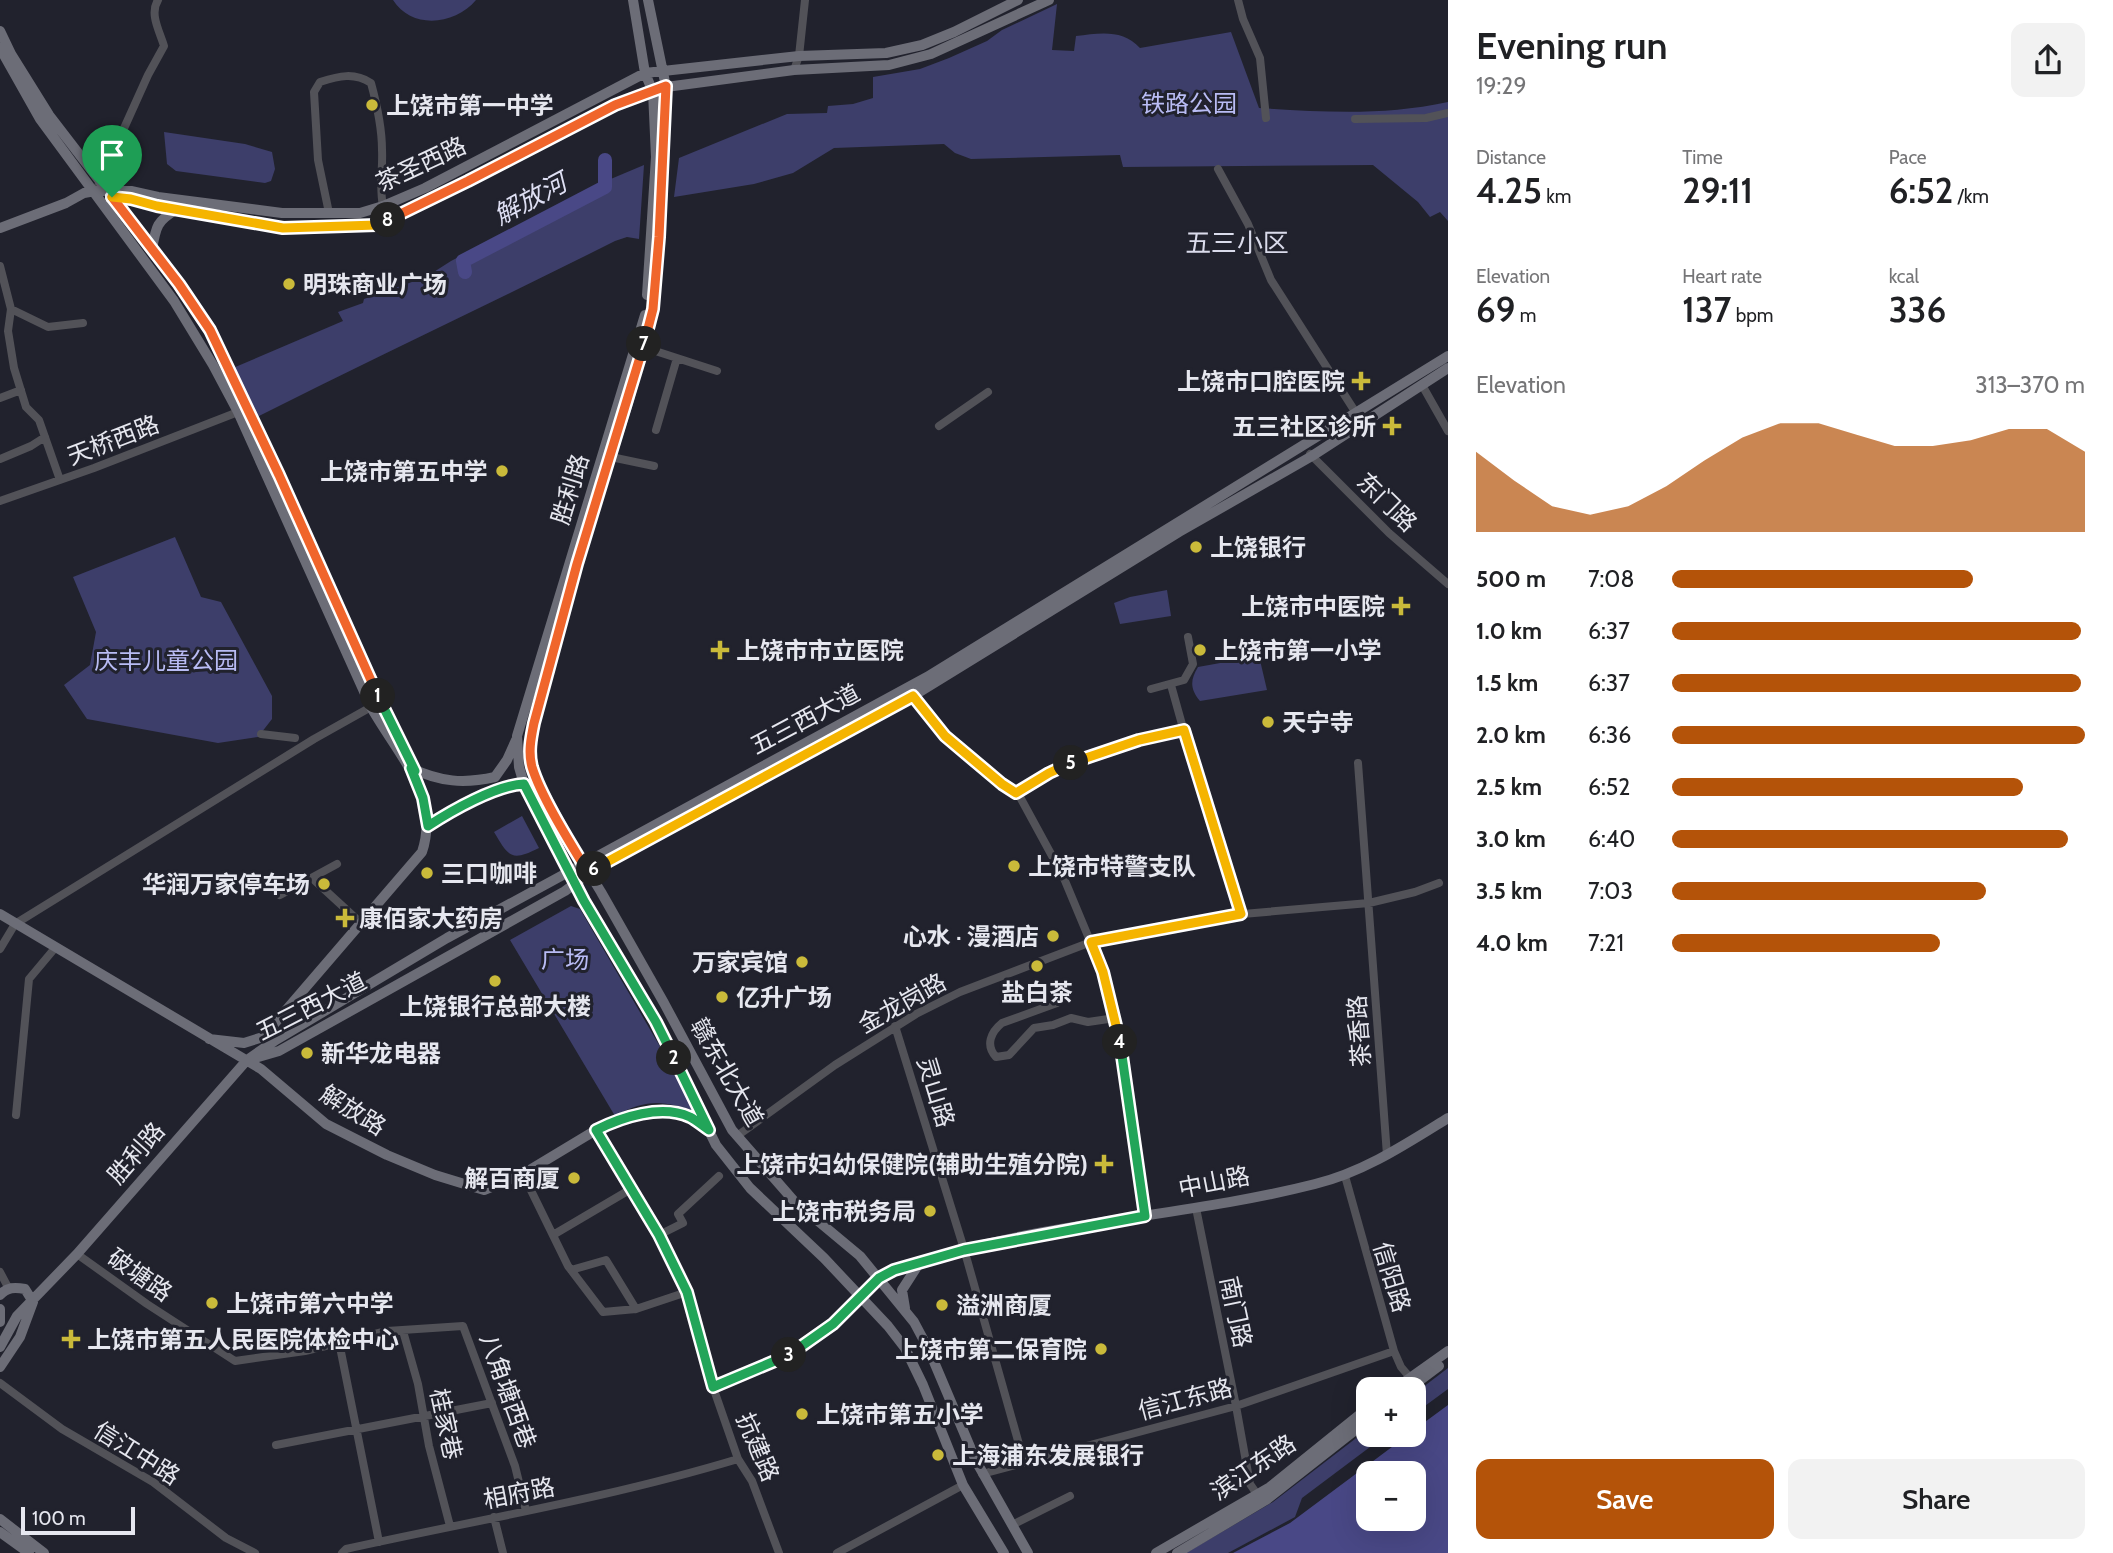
<!DOCTYPE html>
<meta charset="utf-8">
<style>
body{margin:0;font-family:Cabin,"Noto Sans SC",sans-serif;background:#f2f2f2;color:#202124;height:100vh;display:flex;flex-direction:column;font-size:26px;white-space:nowrap}
*{box-sizing:border-box;margin:0}
p{font-size:23px;color:#757577}
.icon{flex:none;width:38px;height:38px;fill:none;stroke:currentColor;stroke-width:2;stroke-linecap:round;stroke-linejoin:round}
.map{position:relative;flex:1;overflow:hidden}
.side{display:flex;flex-direction:column;background:#fff;width:665px}
.side>*{flex:none}
.fabs{position:absolute;left:1356px;top:1377px;display:grid;gap:14px}
.fabs a{display:grid;place-items:center;width:70px;height:70px;border-radius:14px;background:#fff;box-shadow:0 7px 28px #0002;font-size:35px}
.scale{position:absolute;left:21px;bottom:18px;width:114px;box-sizing:border-box;padding-left:7px;border:4px solid #e6e7ef;border-top:0;font-size:19px;line-height:24px;white-space:nowrap;color:#e6e7ef;-webkit-text-stroke:5px #21222d;paint-order:stroke}
.pin{position:absolute;display:grid;place-items:center;width:60px;height:60px;color:#fff;margin:-72px -30px;border-radius:50% 50% 50% 0;rotate:-45deg;box-shadow:0 0 7px #0007}
.pin .icon{rotate:45deg}
.km{position:absolute;width:35px;height:35px;margin:-18px;border-radius:50%;background:#222;color:#fff;font-size:19px;line-height:35px;text-align:center}
.round{display:grid;place-items:center;flex:none;width:74px;height:74px;border-radius:14px;background:#f2f2f2}
.headline{display:flex;align-items:center;justify-content:space-between;height:119px;padding:0 28px}
h1{font-size:38px;font-weight:600;line-height:52px}
.figures{display:grid;grid-template-columns:repeat(3,1fr);gap:10px;height:119px;padding:7px 28px}
.figures div{display:grid;align-content:center}
.figures b{font-size:35px;font-weight:600}
.figures small{font-size:19px;font-weight:400}
.figures p{font-size:19px}
.chart{height:196px;padding:14px 28px}
.chart p{display:flex;justify-content:space-between}
.chart svg{width:100%;height:126px;margin-top:7px;fill:#b45309;opacity:.7}
.button{display:flex;gap:14px;margin-top:auto;padding:14px 28px}
.button a{flex:1;height:80px;border-radius:14px;background:#b45309;color:#fff;font-size:28px;font-weight:600;line-height:80px;text-align:center}
.button a+a{background:#f2f2f2;color:#202124}
ul{padding:0 28px;list-style:none;font-size:23px}
li{display:grid;grid-template-columns:112px 84px 1fr;align-items:center;height:52px}
li i{height:18px;border-radius:9px;background:#b45309}
main{display:flex;flex:1;min-height:0}
.map>svg:first-child{display:block}
.green{fill:#3d3e6a}
.water{fill:#494886;fill-rule:evenodd}
.lines{fill:none;stroke-linecap:round;stroke-linejoin:round}
.river{stroke:#494886;stroke-width:14}
.street{stroke:#525258;stroke-width:8}
.secondary{stroke:#6c6d77;stroke-width:10}
.split-1-casing{stroke:#fff;stroke-width:14}
.split-2-casing{stroke:#fff;stroke-width:14}
.split-3-casing{stroke:#fff;stroke-width:14}
.split-4-casing{stroke:#fff;stroke-width:14}
.split-5-casing{stroke:#fff;stroke-width:14}
.split-6-casing{stroke:#fff;stroke-width:14}
.split-7-casing{stroke:#fff;stroke-width:14}
.split-8-casing{stroke:#fff;stroke-width:14}
.split-9-casing{stroke:#fff;stroke-width:14}
.split-1{stroke:#f0652b;stroke-width:9}
.split-2{stroke:#22a559;stroke-width:9}
.split-3{stroke:#22a559;stroke-width:9}
.split-4{stroke:#22a559;stroke-width:9}
.split-5{stroke:#f5b400;stroke-width:9}
.split-6{stroke:#f5b400;stroke-width:9}
.split-7{stroke:#f0652b;stroke-width:9}
.split-8{stroke:#f0652b;stroke-width:9}
.split-9{stroke:#f5b400;stroke-width:9}
.poi-dot{fill:#caba3a;stroke:#21222d;stroke-width:2.5}
.labels{text-anchor:middle;dominant-baseline:central;stroke-width:6;stroke-linejoin:round;paint-order:stroke}
.park-label{font-size:24px;fill:#b9bcf4;stroke:#21222d}
.poi-label{font-size:24px;font-weight:bold;fill:#e6e7ef;stroke:#21222d;text-anchor:start}
.street-label{font-size:24px;fill:#e6e7ef;stroke:#21222d}
.water-label{font-size:26px;font-style:italic;fill:#dedff3;stroke:#21222d}
.neighbourhood-label{font-size:26px;fill:#dadbeb;stroke:#21222d}
</style>
<main>
<div class="map">
<svg width="1448" height="1553" viewBox="0 0 1448 1553">
<rect width="100%" height="100%" fill="#21222d"/>
<path class="green" d="M393,0H476C455,25 412,30 393,0Z
M1057,4L1052,50L1074,51L1076,36C1100,33 1123,29 1140,48L1231,32L1259,108C1324,112 1383,116 1448,102V221L1440,212L1430,217L1418,202L1373,165L1123,167L1120,155L971,159L955,153L944,144L834,148L793,173L754,184L674,197L679,158L787,114L827,113L828,106L853,104L873,98V77L920,69L949,58L987,41L1002,30Z
M164,132L245,144L272,152L275,169L271,181L265,183L176,171L167,164Z
M644,165L639,239L627,237L615,241C496,301 376,357 257,417L233,368L343,321L338,312L363,303L364,299L426,277L451,261L606,181Z
M175,537L201,597L221,602L272,696V719L258,737L218,743L87,719L64,685L90,665L96,632L73,577Z
M1167,590L1171,616L1120,624L1114,603L1130,597Z
M1259,656L1267,690L1200,701C1190,689 1190,680 1198,667Z
M522,816L539,848C511,862 509,857 494,832Z
M571,906L580,909L698,1112C664,1101 648,1098 615,1116L510,940Z
M1448,1368V1389L1414,1414V1394Z
M1368,1429V1435H1386L1302,1498L1295,1517L1228,1553H1186L1273,1502Z"/>
<path class="water" d="M1448,1405V1553H1233L1290,1523L1408,1435H1414V1430ZM1368,1474H1414V1519H1368Z"/>
<g class="lines">
<path class="river" d="M465,272L463,261L605,187V160"/>
<path class="street" d="M1238,0L1243,19L1260,58L1266,118
M794,70L799,56L805,0
M1355,119L1426,118L1448,113
M1218,169L1248,224L1271,280L1356,413
M98,186L148,75L164,46C160,32 149,14 158,0
M329,213L318,160L314,92L320,82C339,76 354,72 371,83C377,105 382,126 382,150C383,169 379,187 383,206
M0,266L11,309L8,331L14,368L26,407L39,420L60,480
M11,309L48,327L83,323
M643,347L717,371
M1422,385L1448,431
M0,398L21,390
M939,426L988,392
M656,430L677,358
M1310,454L1389,533L1448,584
M611,457L654,466
M0,459L31,446L45,437
M0,501L94,468L238,412
M1171,685L1183,728L1241,914
M1151,689L1184,680L1193,664L1188,637
M913,696L945,736L1020,797L1063,876L1103,972L1115,1018L1145,1216
M261,734L295,738
M1358,763L1387,1155
M1016,793C1066,760 1125,741 1184,730
M313,879L362,924
M280,895L337,864
M0,949L15,924L314,739L371,707
M1057,1003L1002,1023C991,1032 985,1045 996,1057L1009,1055L1034,1028L1053,1025L1071,1018L1088,1022L1115,1018
M895,1026L964,1249L1024,1462
M16,1115L29,979L55,948
M596,1130L659,1235L687,1292L713,1387L738,1459L752,1481L779,1553
M737,1136L835,1065L916,1014L960,992L1091,942L1231,915L1369,903L1415,892L1439,883
M523,1174L568,1266L603,1312L636,1309L687,1292
M1345,1176L1394,1351L1401,1367L1413,1381
M1196,1208L1236,1406L1250,1484L1259,1497
M553,1235L631,1189
M659,1235L683,1223L678,1214L719,1176
M77,1254L147,1304L235,1361L305,1351L387,1331L463,1326L515,1466L526,1511
M571,1270L606,1260L636,1309
M0,1272L9,1289
M403,1331L418,1384L429,1446L450,1526
M339,1342L379,1542
M0,1383L62,1429L153,1482L226,1538L255,1553
M713,1387C777,1363 812,1346 861,1297
M276,1445L492,1403
M982,1474L1236,1406L1394,1351
M494,1517L503,1553
M1012,1525L1070,1496
M342,1553L346,1549C477,1520 609,1498 738,1459
M837,1553L963,1485"/>
<path class="secondary" d="M633,0L645,73L653,92L656,157L647,295
M648,0L666,87L664,105L663,190L653,309L629,400L577,564L534,724L530,749L532,767L538,781L573,846L601,892L664,1003L732,1130L794,1201L860,1256L914,1322L929,1350L976,1461L1028,1553
M0,31L11,54L49,115L179,284L210,330L279,475L391,726L405,751
M0,48L40,119L174,301L213,365L238,412L371,707C396,752 441,796 422,852L263,1037L244,1043L209,1039
M117,198L283,227L377,225L468,181L615,105L666,87L794,70L889,65L931,54L1049,0
M0,228L66,203L84,193L95,191H131L158,197L282,213H360L383,206L425,188L645,73L799,56L886,53L922,45L954,32L1018,0
M152,249C156,226 157,221 177,209
M645,315L517,736L519,767L524,784L584,901L656,1022L716,1145L750,1188L824,1258L888,1326L905,1348L923,1385L963,1485L1004,1553
M411,768C440,782 464,784 495,777L507,760L516,740
M428,826C451,811 497,784 524,784
M0,914L261,1069L326,1124L387,1155L435,1175L484,1190L523,1174L596,1130L630,1117L661,1112L677,1113L691,1117L706,1129
M255,1058L279,1051L565,891L601,864L697,815L913,696L1179,532L1312,456L1448,368
M0,1295C7,1287 15,1287 25,1289L33,1302L20,1337L0,1367
M861,1297C867,1291 872,1282 879,1277C897,1265 924,1261 944,1255C1065,1220 1193,1215 1315,1184C1364,1172 1406,1144 1448,1118
M905,1308L902,1290L920,1262
M0,1309V1322
M0,1347L17,1316L77,1254L247,1060L276,1040L447,938L927,677L1448,356
M1393,1390L1448,1351
M1407,1390L1439,1366
M0,1519L44,1553
M0,1532L29,1553
M1156,1553L1270,1487L1368,1408
M1177,1553L1266,1500L1368,1420"/>
</g>
<g class="lines">
<defs>
<path id="split-1" d="M112,197L179,284L210,330L279,475L378,696"/>
<path id="split-2" d="M378,696L415,771L411,768L423,798L428,826C451,811 496,785 524,784L584,901L656,1022L674,1058"/>
<path id="split-3" d="M674,1058L709,1130C703,1126 696,1120 690,1117C661,1104 622,1117 596,1130L659,1235L687,1292L713,1387L789,1355"/>
<path id="split-4" d="M789,1355L833,1324L879,1278L894,1270L964,1250L1145,1216L1120,1042"/>
<path id="split-5" d="M1071,763L1139,740L1184,730L1241,914L1091,942L1103,972L1120,1042"/>
<path id="split-6" d="M594,869L913,696L945,736L1002,784L1016,793L1049,773L1071,763"/>
<path id="split-7" d="M594,869L589,874C572,846 541,797 532,767C528,752 531,738 534,723L577,564L644,344"/>
<path id="split-8" d="M388,220L468,181L615,105L666,86L659,237L653,309L644,344"/>
<path id="split-9" d="M112,197L131,199L157,206L283,228L377,225L388,220"/>
</defs>
<use href="#split-1" class="split-1-casing"/>
<use href="#split-2" class="split-2-casing"/>
<use href="#split-3" class="split-3-casing"/>
<use href="#split-4" class="split-4-casing"/>
<use href="#split-5" class="split-5-casing"/>
<use href="#split-6" class="split-6-casing"/>
<use href="#split-7" class="split-7-casing"/>
<use href="#split-8" class="split-8-casing"/>
<use href="#split-9" class="split-9-casing"/>
<use href="#split-1" class="split-1"/>
<use href="#split-2" class="split-2"/>
<use href="#split-3" class="split-3"/>
<use href="#split-4" class="split-4"/>
<use href="#split-5" class="split-5"/>
<use href="#split-6" class="split-6"/>
<use href="#split-7" class="split-7"/>
<use href="#split-8" class="split-8"/>
<use href="#split-9" class="split-9"/>
</g>
<g class="poi-dot">
<circle cx="372" cy="105" r="7"/>
<circle cx="289" cy="284" r="7"/>
<path d="M1357.5 370.5h7v7h7v7h-7v7h-7v-7h-7v-7h7z"/>
<path d="M1388.5 415.5h7v7h7v7h-7v7h-7v-7h-7v-7h7z"/>
<circle cx="502" cy="471" r="7"/>
<circle cx="1196" cy="547" r="7"/>
<path d="M1397.5 595.5h7v7h7v7h-7v7h-7v-7h-7v-7h7z"/>
<path d="M716.5 639.5h7v7h7v7h-7v7h-7v-7h-7v-7h7z"/>
<circle cx="1200" cy="650" r="7"/>
<circle cx="1268" cy="722" r="7"/>
<circle cx="1014" cy="866" r="7"/>
<circle cx="427" cy="873" r="7"/>
<circle cx="324" cy="884" r="7"/>
<path d="M341.5 907.5h7v7h7v7h-7v7h-7v-7h-7v-7h7z"/>
<circle cx="1053" cy="936" r="7"/>
<circle cx="802" cy="962" r="7"/>
<circle cx="1037" cy="966" r="7"/>
<circle cx="495" cy="981" r="7"/>
<circle cx="722" cy="997" r="7"/>
<circle cx="307" cy="1053" r="7"/>
<path d="M1100.5 1153.5h7v7h7v7h-7v7h-7v-7h-7v-7h7z"/>
<circle cx="574" cy="1178" r="7"/>
<circle cx="930" cy="1211" r="7"/>
<circle cx="212" cy="1303" r="7"/>
<circle cx="942" cy="1305" r="7"/>
<path d="M67.5 1328.5h7v7h7v7h-7v7h-7v-7h-7v-7h7z"/>
<circle cx="1101" cy="1349" r="7"/>
<circle cx="802" cy="1414" r="7"/>
<circle cx="938" cy="1455" r="7"/>
</g>
<g class="labels">
<g class="park-label">
<text x="1189" y="103">铁路公园</text>
<text x="166" y="660">庆丰儿童公园</text>
<text x="565" y="959">广场</text>
</g>
<g class="poi-label">
<text x="386" y="105">上饶市第一中学</text>
<text x="303" y="284">明珠商业广场</text>
<text x="1345" y="381" text-anchor="end">上饶市口腔医院</text>
<text x="1376" y="426" text-anchor="end">五三社区诊所</text>
<text x="488" y="471" text-anchor="end">上饶市第五中学</text>
<text x="1210" y="547">上饶银行</text>
<text x="1385" y="606" text-anchor="end">上饶市中医院</text>
<text x="736" y="650">上饶市市立医院</text>
<text x="1214" y="650">上饶市第一小学</text>
<text x="1282" y="722">天宁寺</text>
<text x="1028" y="866">上饶市特警支队</text>
<text x="441" y="873">三口咖啡</text>
<text x="310" y="884" text-anchor="end">华润万家停车场</text>
<text x="359" y="918">康佰家大药房</text>
<text x="1039" y="936" text-anchor="end">心水 · 漫酒店</text>
<text x="788" y="962" text-anchor="end">万家宾馆</text>
<text x="1037" y="992" text-anchor="middle">盐白茶</text>
<text x="736" y="997">亿升广场</text>
<text x="495" y="1006" text-anchor="middle">上饶银行总部大楼</text>
<text x="321" y="1053">新华龙电器</text>
<text x="1088" y="1164" text-anchor="end">上饶市妇幼保健院(辅助生殖分院)</text>
<text x="560" y="1178" text-anchor="end">解百商厦</text>
<text x="916" y="1211" text-anchor="end">上饶市税务局</text>
<text x="226" y="1303">上饶市第六中学</text>
<text x="956" y="1305">溢洲商厦</text>
<text x="87" y="1339">上饶市第五人民医院体检中心</text>
<text x="1087" y="1349" text-anchor="end">上饶市第二保育院</text>
<text x="816" y="1414">上饶市第五小学</text>
<text x="952" y="1455">上海浦东发展银行</text>
</g>
<g class="street-label">
<text transform="translate(421 164) rotate(-25)">茶圣西路</text>
<text transform="translate(113 440) rotate(-21)">天桥西路</text>
<text transform="translate(570 489) rotate(-73)">胜利路</text>
<text transform="translate(1387 502) rotate(44)">东门路</text>
<text transform="translate(805 719) rotate(-28)">五三西大道</text>
<text transform="translate(902 1003) rotate(-29)">金龙岗路</text>
<text transform="translate(311 1006) rotate(-27)">五三西大道</text>
<text transform="translate(1359 1031) rotate(-94)">茶香路</text>
<text transform="translate(727 1072) rotate(60)">赣东北大道</text>
<text transform="translate(936 1092) rotate(73)">灵山路</text>
<text transform="translate(353 1110) rotate(32)">解放路</text>
<text transform="translate(136 1153) rotate(-49)">胜利路</text>
<text transform="translate(1214 1182) rotate(-11)">中山路</text>
<text transform="translate(140 1275) rotate(35)">破塘路</text>
<text transform="translate(1392 1277) rotate(73)">信阳路</text>
<text transform="translate(1236 1312) rotate(78)">南门路</text>
<text transform="translate(508 1391) rotate(70)">八角塘西巷</text>
<text transform="translate(1185 1399) rotate(-15)">信江东路</text>
<text transform="translate(446 1424) rotate(78)">桂家巷</text>
<text transform="translate(758 1447) rotate(67)">抗建路</text>
<text transform="translate(137 1453) rotate(32)">信江中路</text>
<text transform="translate(1253 1467) rotate(-34)">滨江东路</text>
<text transform="translate(519 1493) rotate(-11)">相府路</text>
</g>
<g class="water-label">
<text transform="translate(530 199) rotate(-28)">解放河</text>
</g>
<g class="neighbourhood-label">
<text x="1237" y="243">五三小区</text>
</g>
</g>
</svg>
<div class="fabs">
<a>+</a>
<a>−</a>
</div>
<div class="scale">100 m</div>
<div class="pin" style="left:112px;top:197px;background:#1e9e55"><svg class="icon" aria-label="arrive" viewBox="0 0 24 24"><path d="M6 21V4h12l-3 4 3 4H6"/></svg></div>
<b class="km" style="left:378px;top:696px">1</b>
<b class="km" style="left:674px;top:1058px">2</b>
<b class="km" style="left:789px;top:1355px">3</b>
<b class="km" style="left:1120px;top:1042px">4</b>
<b class="km" style="left:1071px;top:763px">5</b>
<b class="km" style="left:594px;top:869px">6</b>
<b class="km" style="left:644px;top:344px">7</b>
<b class="km" style="left:388px;top:220px">8</b>
</div>
<section class="side">
<div class="headline"><div><h1>Evening run</h1><p>19:29</p></div><a class="round"><svg class="icon" aria-label="share" viewBox="0 0 24 24"><path d="M12 15V3M7 8l5-5 5 5M5 13v7h14v-7"/></svg></a></div>
<div class="figures">
<div><p>Distance</p><b>4.25<small> km</small></b></div>
<div><p>Time</p><b>29:11</b></div>
<div><p>Pace</p><b>6:52<small> /km</small></b></div>
</div>
<div class="figures">
<div><p>Elevation</p><b>69<small> m</small></b></div>
<div><p>Heart rate</p><b>137<small> bpm</small></b></div>
<div><p>kcal</p><b>336</b></div>
</div>
<div class="chart"><p><span>Elevation</span>313–370 m</p>
<svg viewBox="0 0 160 44" preserveAspectRatio="none"><path d="M0 44V16L10 26L20 35L30 38L40 35L50 28L60 19L70 11L80 6L90 6L100 10L110 14L120 14L130 12L140 8L150 8L160 16V44z"/></svg>
</div>
<ul>
<li><b>500 m</b>7:08<i style="width:73%"></i></li>
<li><b>1.0 km</b>6:37<i style="width:99%"></i></li>
<li><b>1.5 km</b>6:37<i style="width:99%"></i></li>
<li><b>2.0 km</b>6:36<i style="width:100%"></i></li>
<li><b>2.5 km</b>6:52<i style="width:85%"></i></li>
<li><b>3.0 km</b>6:40<i style="width:96%"></i></li>
<li><b>3.5 km</b>7:03<i style="width:76%"></i></li>
<li><b>4.0 km</b>7:21<i style="width:65%"></i></li>
</ul>
<div class="button"><a>Save</a><a>Share</a></div>
</section>
</main>
